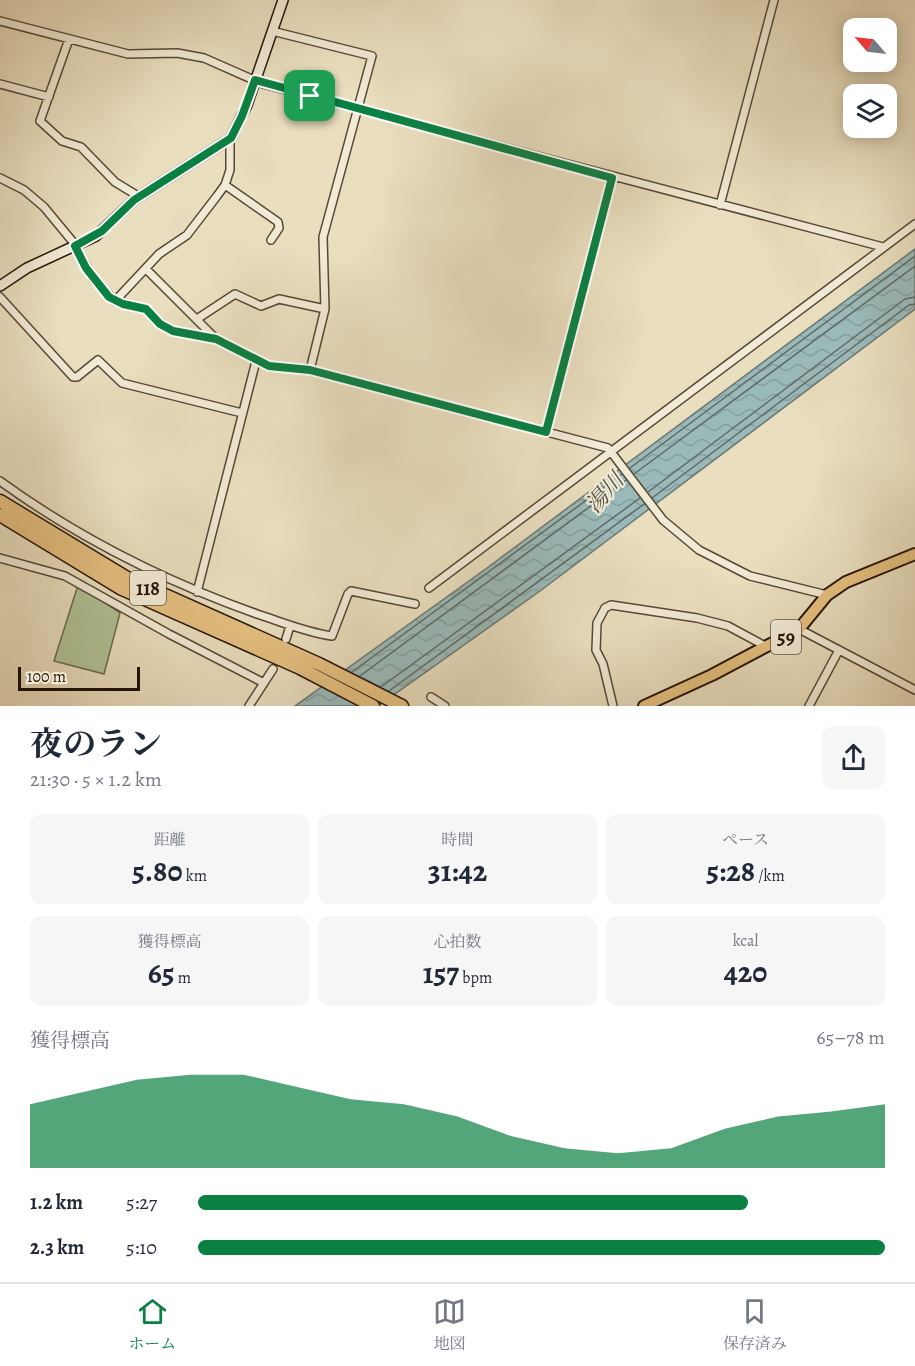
<!DOCTYPE html>
<html lang="ja">
<meta charset="utf-8">
<style>
body{margin:0;font-family:Alegreya,"Noto Serif JP",serif;background:#f6f6f7;color:#1f2937;height:100vh;display:flex;flex-direction:column;font-size:22px;white-space:nowrap}
*{box-sizing:border-box;margin:0}
p{font-size:20px;color:#747a83}
.icon{flex:none;width:33px;height:33px;fill:none;stroke:currentColor;stroke-width:2;stroke-linecap:round;stroke-linejoin:round}
.map{position:relative;height:706px;overflow:hidden}
.details{display:flex;flex-direction:column;background:#fff;flex:1}
.details>*{flex:none}
.needle{width:39px;rotate:298deg}
.controls{position:absolute;left:843px;top:18px;display:grid;gap:12px}
.controls a{display:grid;place-items:center;width:54px;height:54px;border-radius:12px;background:#fff;box-shadow:0 3px 15px #0003;font-size:30px}
.scale{position:absolute;left:18px;bottom:15px;width:122px;box-sizing:border-box;padding-left:6px;border:3px solid #251609;border-top:0;font-size:16px;line-height:21px;white-space:nowrap;color:#251609;-webkit-text-stroke:4px #f1ead5;paint-order:stroke}
.pin{position:absolute;display:grid;place-items:center;width:51px;height:51px;color:#fff;margin:-26px;border-radius:12px;box-shadow:0 3px 9px #0006}
.round{display:grid;place-items:center;flex:none;width:63px;height:63px;border-radius:12px;background:#f6f6f7}
.head{display:flex;align-items:center;justify-content:space-between;height:102px;padding:0 30px}
h1{font-size:33px;font-weight:700;line-height:45px}
.figures{display:grid;grid-template-columns:repeat(3,1fr);gap:9px;height:102px;padding:6px 30px}
.figures div{display:grid;align-content:center;border-radius:12px;background:#f6f6f7;text-align:center}
.figures b{font-size:30px;font-weight:700}
.figures small{font-size:16px;font-weight:400}
.figures p{font-size:16px}
.chart{height:168px;padding:12px 30px}
.chart p{display:flex;justify-content:space-between}
.chart svg{width:100%;height:108px;margin-top:6px;fill:#0b8043;opacity:.7}
ul{padding:0 30px;list-style:none;font-size:20px}
li{display:grid;grid-template-columns:96px 72px 1fr;align-items:center;height:45px}
li i{height:15px;border-radius:8px;background:#0b8043}
.dock{display:flex;justify-content:space-around;align-items:center;height:84px;border-top:2px solid #e0e1e3;background:#fff;font-size:16px;color:#747a83}
.dock a{display:grid;justify-items:center;gap:3px}
.dock .current{color:#0b8043}
.map>svg:first-child{display:block}
.green{fill:#b0c296;stroke:#6a6c50;stroke-width:1.5}
.water{fill:url(#water-waves);stroke:#6b7873;stroke-width:1.5}
.lines{fill:none;stroke-linecap:round;stroke-linejoin:round}
.shore{stroke:#606862;stroke-width:1.5}
.street-casing{stroke:#564836;stroke-width:10}
.secondary-casing{stroke:#251609;stroke-width:12}
.primary-casing{stroke:#251609;stroke-width:14}
.highway-casing{stroke:#251609;stroke-width:15}
.street{stroke:#f1ead5;stroke-width:7}
.secondary{stroke:#f1ead5;stroke-width:9}
.primary{stroke:#e4bf7f;stroke-width:10}
.highway{stroke:#e4bf7f;stroke-width:12}
.route-casing{stroke:#fff;stroke-width:12}
.route{stroke:#0b8043;stroke-width:8}
.labels{text-anchor:middle;dominant-baseline:central;stroke-width:4.5;stroke-linejoin:round;paint-order:stroke}
.shield{fill:#f1ead5;stroke:#625646;stroke-width:1.5}
.shield-label{font-size:20px;font-weight:bold;fill:#251609}
.water-label{font-size:22px;font-style:italic;fill:#4e4f47;stroke:#f1ead5}
</style>
<div class="map">
<svg width="915" height="706" viewBox="0 0 915 706">
<defs>
<pattern id="water-waves" width="16" height="10" patternUnits="userSpaceOnUse" patternTransform="scale(1.5)"><rect width="16" height="10" fill="#9ababa"/><path d="M0 5q4-4 8 0t8 0" fill="none" stroke="#859f9f"/></pattern>
</defs>
<rect width="100%" height="100%" fill="#e9debe"/>
<filter id="stains"><feTurbulence type="fractalNoise" baseFrequency=".00333" numOctaves="4"/><feColorMatrix values="0 0 0 0 .2 0 0 0 0 .09 0 0 0 0 .02 0 0 0 .5 -.17"/></filter>
<radialGradient id="worn" r=".72"><stop offset=".6" stop-color="#630" stop-opacity="0"/><stop offset="1" stop-color="#630" stop-opacity=".3"/></radialGradient>
<path class="green" d="M78,585L120,613L104,674L54,661Z"/>
<path class="water" d="M915,249V309L540,591L378,706H295L487,568Z"/>
<g class="lines">
<path class="shore" d="M630,468L915,256
M634,474L915,266
M648,492L905,299L915,297
M652,498L909,305L915,304
M352,672L622,474
M360,676L626,480
M381,687L640,498
M389,691L644,504"/>
<defs>
<path id="street" d="M0,21L128,54L177,53L204,58L263,84L883,247
M272,31L372,56L323,237L325,309L310,370
M69,39L40,121L62,141L81,147L115,182L138,196
M0,84L49,97
M0,178L24,190L44,207L73,242L94,280L115,301L146,309L160,323L173,331L216,339L269,366L310,370L608,448L663,520L699,550L750,576L827,595
M225,185L278,222L279,228L271,240
M720,205L774,0
M146,269L216,339
M0,297L73,377H77L98,360L122,383L242,413
M115,301L159,254L187,235L217,196L225,185L230,170V139
M197,319L235,294L261,306L279,299L325,309
M546,432L612,178
M0,481C80,539 164,581 257,614C282,622 305,632 332,636L348,594L351,591L415,604
M0,558L65,576L169,634L264,683
M429,588L915,224
M197,592L256,361
M799,629L915,690
M286,639L290,626
M431,697L445,706
M249,706L273,669
M613,706L603,664L596,650L597,623L605,608L611,605L697,618L728,626L767,647
M809,706L839,650"/>
<path id="secondary" d="M0,286L27,268L96,236L134,200L231,138L247,105L283,0"/>
<path id="primary" d="M644,706L712,675L799,629L827,595L846,582L915,554"/>
<path id="highway" d="M0,501L127,578L319,664L402,706
M0,515L122,589L300,668L373,706"/>
</defs>
<use href="#street" class="street-casing"/>
<use href="#secondary" class="secondary-casing"/>
<use href="#primary" class="primary-casing"/>
<use href="#highway" class="highway-casing"/>
<use href="#street" class="street"/>
<use href="#secondary" class="secondary"/>
<use href="#primary" class="primary"/>
<use href="#highway" class="highway"/>
</g>
<g class="lines">
<defs>
<path id="route" d="M255,80L612,178L546,432L310,370L269,366L216,339L173,331L160,324L146,309L123,304L109,297L86,268L75,246L102,231L134,200L231,138L242,116Z"/>
</defs>
<use href="#route" class="route-casing"/>
<use href="#route" class="route"/>
</g>
<g class="labels">
<g class="shield">
<rect x="130" y="571" width="36" height="34" rx="4.5"/>
<rect x="771" y="620" width="30" height="34" rx="4.5"/>
</g>
<g class="shield-label">
<text x="148" y="588">118</text>
<text x="786" y="637">59</text>
</g>
<g class="water-label">
<text transform="translate(605 493) rotate(-49)">湯川</text>
</g>
</g>
<rect width="100%" height="100%" filter="url(#stains)"/>
<rect width="100%" height="100%" fill="url(#worn)"/>
</svg>
<div class="controls">
<a><svg class="needle" viewBox="-14 -14 28 28"><path d="M0-13l5 13h-10z" fill="#e53935"/><path d="M0 13l5-13h-10z" fill="#747a83"/></svg></a>
<a><svg class="icon" aria-label="layers" viewBox="0 0 24 24"><path d="M12 4l9 5-9 5-9-5zM3 14l9 5 9-5"/></svg></a>
</div>
<div class="scale">100 m</div>
<div class="pin" style="left:310px;top:96px;background:#1e9e55"><svg class="icon" aria-label="arrive" viewBox="0 0 24 24"><path d="M6 21V4h12l-3 4 3 4H6"/></svg></div>
</div>
<section class="details">
<div class="head"><div><h1>夜のラン</h1><p>21:30 · 5 × 1.2 km</p></div><a class="round"><svg class="icon" aria-label="share" viewBox="0 0 24 24"><path d="M12 15V3M7 8l5-5 5 5M5 13v7h14v-7"/></svg></a></div>
<div class="figures">
<div><p>距離</p><b>5.80<small> km</small></b></div>
<div><p>時間</p><b>31:42</b></div>
<div><p>ペース</p><b>5:28<small> /km</small></b></div>
</div>
<div class="figures">
<div><p>獲得標高</p><b>65<small> m</small></b></div>
<div><p>心拍数</p><b>157<small> bpm</small></b></div>
<div><p>kcal</p><b>420</b></div>
</div>
<div class="chart"><p><span>獲得標高</span>65–78 m</p>
<svg viewBox="0 0 160 44" preserveAspectRatio="none"><path d="M0 44V18L10 13L20 8L30 6L40 6L50 11L60 16L70 18L80 23L90 31L100 36L110 38L120 36L130 28L140 23L150 21L160 18V44z"/></svg>
</div>
<ul>
<li><b>1.2 km</b>5:27<i style="width:80%"></i></li>
<li><b>2.3 km</b>5:10<i style="width:100%"></i></li>
</ul>
</section>
<nav class="dock">
<a class="current"><svg class="icon" aria-label="home" viewBox="0 0 24 24"><path d="M3 11l9-7 9 7M6 9v11h12V9"/></svg>ホーム</a>
<a><svg class="icon" aria-label="map" viewBox="0 0 24 24"><path d="M3 6l6-2 6 2 6-2v14l-6 2-6-2-6 2zM9 4v14M15 6v14"/></svg>地図</a>
<a><svg class="icon" aria-label="saved" viewBox="0 0 24 24"><path d="M7 4h10v16l-5-4-5 4z"/></svg>保存済み</a>
</nav>
